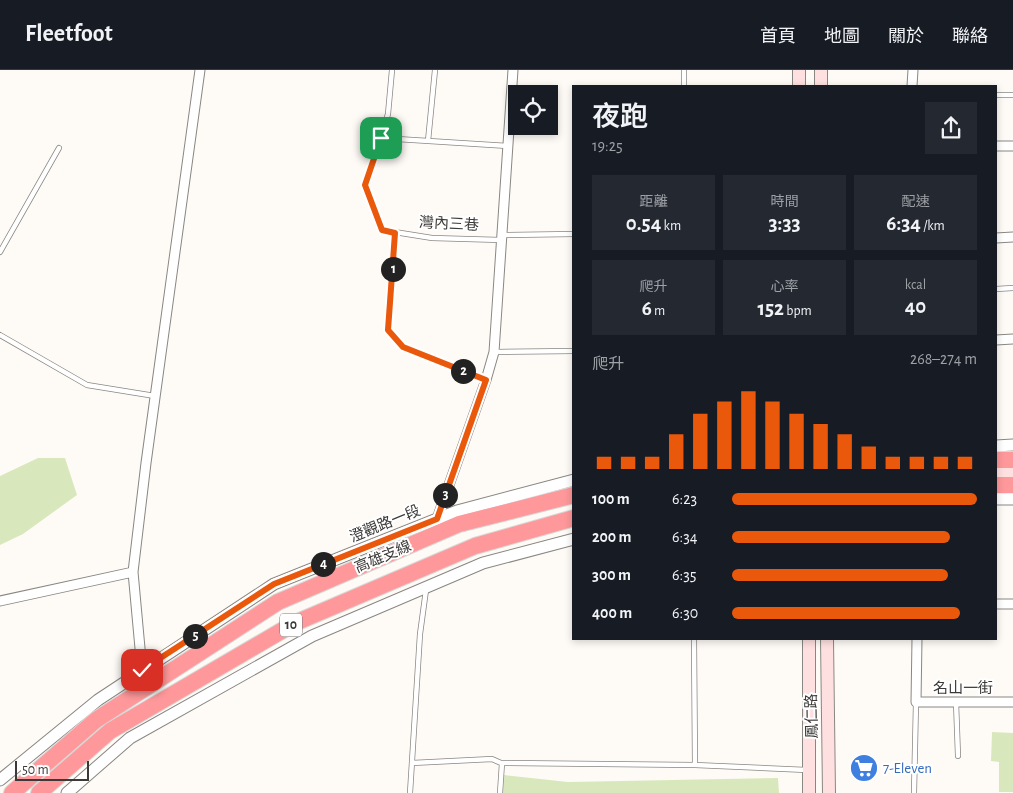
<!DOCTYPE html>
<html lang="zh-TW">
<meta charset="utf-8">
<style>
body{margin:0;font-family:"Alegreya Sans","Noto Sans TC",sans-serif;background:#242831;color:#f1f3f6;height:100vh;display:flex;flex-direction:column;font-size:19px;white-space:nowrap}
*{box-sizing:border-box;margin:0}
p{font-size:16px;color:#9ea1a6}
.icon{flex:none;width:28px;height:28px;fill:none;stroke:currentColor;stroke-width:2;stroke-linecap:round;stroke-linejoin:round}
.map{position:relative;flex:1;overflow:hidden}
.drawer{position:absolute;left:572px;top:15px;width:425px;height:555px;display:flex;flex-direction:column;background:#171b24;border-radius:0px;box-shadow:0 2px 8px #0003}
.drawer>*{flex:none}
.fabs{position:absolute;left:508px;top:15px;display:grid;gap:10px}
.fabs a{display:grid;place-items:center;width:50px;height:50px;border-radius:0px;background:#171b24;box-shadow:0 2px 8px #0003;font-size:25px}
.scale{position:absolute;left:15px;bottom:12px;width:74px;box-sizing:border-box;padding-left:5px;border:2px solid #3b3a38;border-top:0;font-size:14px;line-height:18px;white-space:nowrap;color:#3b3a38;-webkit-text-stroke:4px #fff;paint-order:stroke}
.pin{position:absolute;display:grid;place-items:center;width:42px;height:42px;color:#fff;margin:-21px;border-radius:10px;box-shadow:0 2px 8px #0006}
.km{position:absolute;width:25px;height:25px;margin:-12px;border-radius:50%;background:#222;color:#fff;font-size:14px;line-height:25px;text-align:center}
.round{display:grid;place-items:center;flex:none;width:52px;height:52px;border-radius:0px;background:#242831}
.summary{display:flex;align-items:center;justify-content:space-between;height:85px;padding:0 20px}
h1{font-size:28px;font-weight:600;line-height:38px}
.metrics{display:grid;grid-template-columns:repeat(3,1fr);gap:8px;height:85px;padding:5px 20px}
.metrics div{display:grid;align-content:center;border-radius:0px;background:#242831;text-align:center}
.metrics b{font-size:21px;font-weight:600}
.metrics small{font-size:14px;font-weight:400}
.metrics p{font-size:14px}
.chart{height:140px;padding:10px 20px}
.chart p{display:flex;justify-content:space-between}
.chart svg{width:100%;height:90px;margin-top:5px;stroke:#ea580c;stroke-width:6}
ul{padding:0 20px;list-style:none;font-size:16px}
li{display:grid;grid-template-columns:80px 60px 1fr;align-items:center;height:38px}
li i{height:12px;border-radius:6px;background:#ea580c}
header{display:flex;align-items:center;gap:30px;box-sizing:border-box;height:70px;padding:0 25px;background:#171b24;border-bottom:1px solid #363941}
header strong{font-size:24px}
nav{display:flex;gap:28px;margin-inline-start:auto;font-size:18px}
.map>svg:first-child{display:block}
.green{fill:#d9e8bc}
.lines{fill:none;stroke-linecap:round;stroke-linejoin:round}
.service-casing{stroke:#8a8783;stroke-width:6}
.minor-casing{stroke:#8a8783;stroke-width:11}
.tertiary-casing{stroke:#8a8783;stroke-width:13}
.secondary-casing{stroke:#8a8783;stroke-width:14}
.motorway-casing{stroke:#d8d8d7;stroke-width:18}
.service{stroke:#fff;stroke-width:4.5}
.minor{stroke:#fff;stroke-width:9}
.tertiary{stroke:#fff;stroke-width:11}
.secondary{stroke:#ffe0e1;stroke-width:12}
.motorway{stroke:#ff989a;stroke-width:16}
.route-casing{stroke:#fff;stroke-width:10}
.route{stroke:#ea580c;stroke-width:6}
.labels{text-anchor:middle;dominant-baseline:central;stroke-width:4;stroke-linejoin:round;paint-order:stroke}
.shield{fill:#fff;stroke:#767574;stroke-width:1}
.shield-label{font-size:14px;font-weight:bold;fill:#3b3a38}
.street-label{font-size:15px;fill:#3b3a38;stroke:#fff}
.shop-label{font-size:15px;fill:#366cbe;stroke:#fff;text-anchor:start}
</style>
<header>
<strong>Fleetfoot</strong>
<nav><a>首頁</a><a>地圖</a><a>關於</a><a>聯絡</a></nav>
</header>
<div class="map">
<svg width="1013" height="723" viewBox="0 0 1013 723">
<rect width="100%" height="100%" fill="#fefbf7"/>
<path class="green" d="M38,388H65L77,425L23,464L0,475V406Z
M992,662L1013,663V722H999V692L991,691Z
M504,705L568,712L778,708L779,723H503Z"/>
<g class="lines">
<defs>
<path id="service" d="M392,0L388,44L365,115L382,160L432,168L501,170
M684,0V16
M997,25H1013
M381,68L508,76
M428,71L435,0
M395,163L388,260L403,277L485,310
M503,165L574,164
M0,182L59,78
M996,219L1013,218
M0,265L87,315L155,326
M494,282L574,281
M694,569L695,695
M956,632L958,686
M412,693L492,689L501,693L695,695L807,700
M410,723L420,564L426,520
M500,723L502,693
M914,723L916,632"/>
<path id="minor" d="M912,16L913,0
M996,76H1013
M996,168L1013,167
M996,270L1013,269
M437,449L486,310L494,282L513,0
M0,531L133,502
M996,534H1013
M917,569L916,632H1013
M142,600L133,502L146,393L200,0"/>
<path id="tertiary" d="M996,376L1013,375
M996,429H1013
M0,710L98,630L274,514L457,441L574,410
M67,723L130,668L312,566L483,493L574,469"/>
<path id="secondary" d="M799,0V16
M821,0V16
M996,403H1013
M809,569V723
M827,569L829,723"/>
<path id="motorway" d="M996,390H1013
M996,415H1013
M12,723L96,650L278,532L459,454L574,425
M39,723L110,661L295,553L475,476L574,448"/>
</defs>
<use href="#service" class="service-casing"/>
<use href="#minor" class="minor-casing"/>
<use href="#tertiary" class="tertiary-casing"/>
<use href="#secondary" class="secondary-casing"/>
<use href="#motorway" class="motorway-casing"/>
<use href="#service" class="service"/>
<use href="#minor" class="minor"/>
<use href="#tertiary" class="tertiary"/>
<use href="#secondary" class="secondary"/>
<use href="#motorway" class="motorway"/>
</g>
<g class="lines">
<defs>
<path id="route" d="M142,600L274,514L437,449L486,310L403,277L388,260L395,163L382,160L365,115L381,68"/>
</defs>
<use href="#route" class="route-casing"/>
<use href="#route" class="route"/>
</g>
<defs>
<symbol id="supermarket-disc" viewBox="-11 -11 22 22"><circle r="9.5" fill="#3f7fe0" stroke="#fff"/><path d="M-6-5.5h2.5l.6 2H6L4.5 2H-2.5L-4.4-4H-6ZM-1.5 3.2a1.3 1.3 0 1 0 .1 0ZM3 3.2a1.3 1.3 0 1 0 .1 0Z" fill="#fff"/></symbol>
</defs>
<g fill-rule="evenodd">
<use href="#supermarket-disc" x="848" y="682" width="32" height="32"/>
</g>
<g class="labels">
<rect class="shield" x="280" y="543.5" width="22" height="23" rx="4"/>
<g class="shield-label">
<text x="291" y="555">10</text>
</g>
<g class="street-label">
<text transform="translate(449 154) rotate(3)">灣內三巷</text>
<text transform="translate(385 454) rotate(-22)">澄觀路一段</text>
<text transform="translate(383 487) rotate(-23)">高雄支線</text>
<text x="963" y="618">名山一街</text>
<text transform="translate(812 646) rotate(-91)">鳳仁路</text>
</g>
<g class="shop-label">
<text x="883" y="698">7-Eleven</text>
</g>
</g>
</svg>
<div class="fabs">
<a><svg class="icon" aria-label="locate" viewBox="0 0 24 24"><circle cx="12" cy="12" r="6"/><path d="M12 2v4M12 18v4M2 12h4M18 12h4"/></svg></a>
</div>
<div class="scale">50 m</div>
<div class="pin" style="left:381px;top:68px;background:#1e9e55"><svg class="icon" aria-label="arrive" viewBox="0 0 24 24"><path d="M6 21V4h12l-3 4 3 4H6"/></svg></div>
<div class="pin" style="left:142px;top:600px;background:#d93025"><svg class="icon" aria-label="check" viewBox="0 0 24 24"><path d="M5 12l5 5 9-10"/></svg></div>
<b class="km" style="left:393px;top:199px">1</b>
<b class="km" style="left:463px;top:301px">2</b>
<b class="km" style="left:445px;top:425px">3</b>
<b class="km" style="left:323px;top:494px">4</b>
<b class="km" style="left:195px;top:566px">5</b>
<section class="drawer">
<div class="summary"><div><h1>夜跑</h1><p>19:25</p></div><a class="round"><svg class="icon" aria-label="share" viewBox="0 0 24 24"><path d="M12 15V3M7 8l5-5 5 5M5 13v7h14v-7"/></svg></a></div>
<div class="metrics">
<div><p>距離</p><b>0.54<small> km</small></b></div>
<div><p>時間</p><b>3:33</b></div>
<div><p>配速</p><b>6:34<small> /km</small></b></div>
</div>
<div class="metrics">
<div><p>爬升</p><b>6<small> m</small></b></div>
<div><p>心率</p><b>152<small> bpm</small></b></div>
<div><p>kcal</p><b>40</b></div>
</div>
<div class="chart"><p><span>爬升</span>268–274 m</p>
<svg viewBox="0 0 160 44" preserveAspectRatio="none"><path d="M5 44V38M15 44V38M25 44V38M35 44V27M45 44V17M55 44V11M65 44V6M75 44V11M85 44V17M95 44V22M105 44V27M115 44V33M125 44V38M135 44V38M145 44V38M155 44V38"/></svg>
</div>
<ul>
<li><b>100 m</b>6:23<i style="width:100%"></i></li>
<li><b>200 m</b>6:34<i style="width:89%"></i></li>
<li><b>300 m</b>6:35<i style="width:88%"></i></li>
<li><b>400 m</b>6:30<i style="width:93%"></i></li>
</ul>
</section>
</div>
